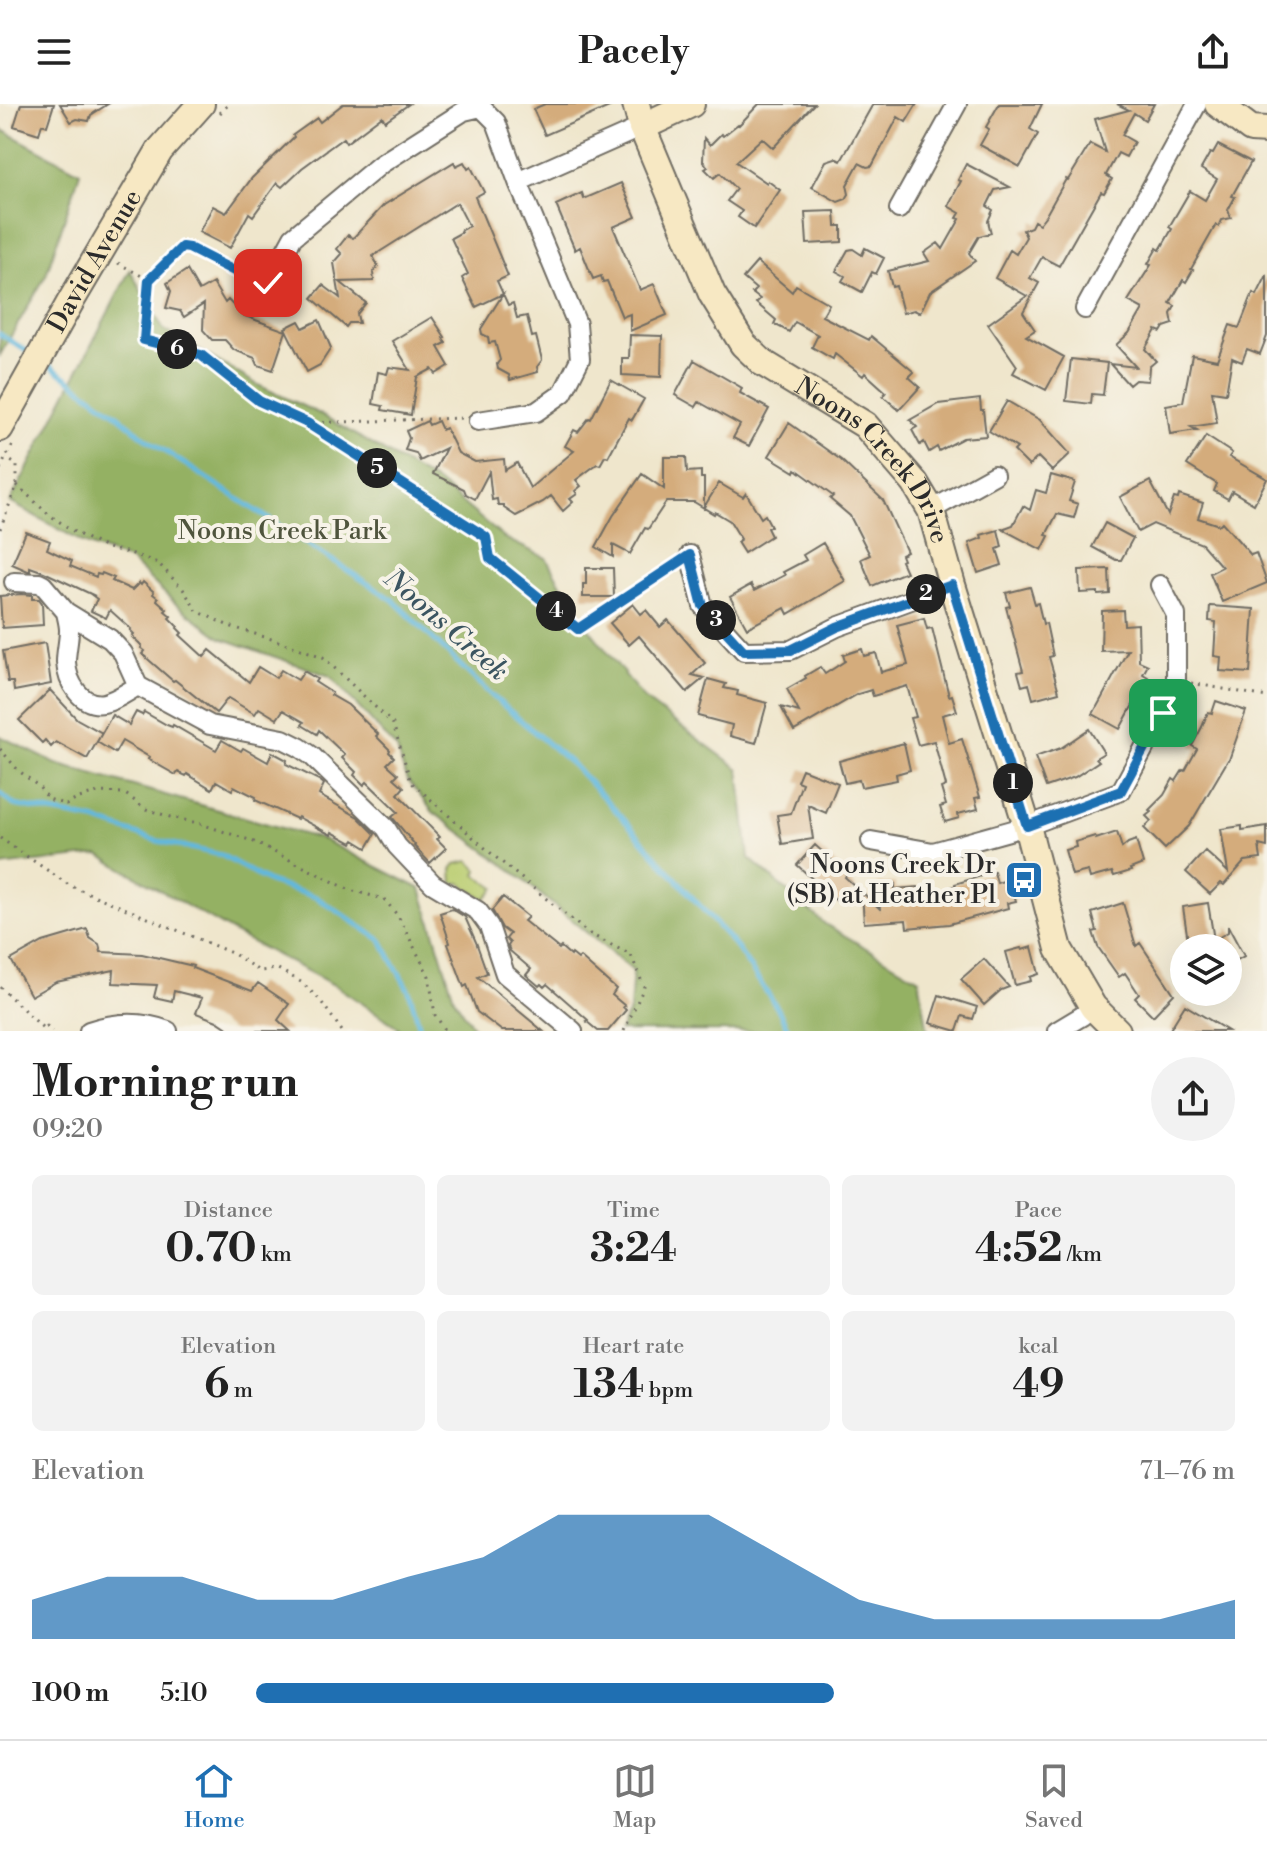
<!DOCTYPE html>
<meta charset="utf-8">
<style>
body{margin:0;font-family:"Libre Bodoni",serif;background:#f2f2f2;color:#222;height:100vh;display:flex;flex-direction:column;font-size:30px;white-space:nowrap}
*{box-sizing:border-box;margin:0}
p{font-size:26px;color:#767676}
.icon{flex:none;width:44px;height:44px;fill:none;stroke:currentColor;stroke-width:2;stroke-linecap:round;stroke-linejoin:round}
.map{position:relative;height:927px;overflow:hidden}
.drawer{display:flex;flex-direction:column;background:#fff;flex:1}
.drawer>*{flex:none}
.fabs{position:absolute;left:1170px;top:830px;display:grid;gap:16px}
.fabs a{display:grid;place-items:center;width:72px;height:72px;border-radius:50%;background:#fff;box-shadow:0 8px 32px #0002;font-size:40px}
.pin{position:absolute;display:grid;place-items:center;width:68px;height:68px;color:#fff;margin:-34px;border-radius:16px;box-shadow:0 4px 12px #0006}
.km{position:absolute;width:40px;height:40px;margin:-20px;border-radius:50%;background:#222;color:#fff;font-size:22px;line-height:40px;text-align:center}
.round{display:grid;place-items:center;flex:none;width:84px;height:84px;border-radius:42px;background:#f2f2f2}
.headline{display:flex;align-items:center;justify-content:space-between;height:136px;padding:0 32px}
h1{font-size:44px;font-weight:800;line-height:60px}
.figures{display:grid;grid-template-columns:repeat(3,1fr);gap:12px;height:136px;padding:8px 32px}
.figures div{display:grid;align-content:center;border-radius:12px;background:#f2f2f2;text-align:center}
.figures b{font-size:40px;font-weight:800}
.figures small{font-size:22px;font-weight:400}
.figures p{font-size:22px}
.chart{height:224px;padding:16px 32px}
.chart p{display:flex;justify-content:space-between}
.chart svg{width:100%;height:144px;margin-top:8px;fill:#1f6fb2;opacity:.7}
ul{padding:0 32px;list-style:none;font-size:26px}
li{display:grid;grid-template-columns:128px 96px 1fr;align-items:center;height:60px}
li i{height:20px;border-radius:10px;background:#1f6fb2}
header{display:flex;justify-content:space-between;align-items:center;height:104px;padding:0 32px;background:#fff;font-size:36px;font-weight:800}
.dock{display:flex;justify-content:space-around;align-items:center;height:112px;border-top:2px solid #e0e0e0;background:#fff;font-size:22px;color:#767676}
.dock a{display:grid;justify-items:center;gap:4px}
.dock .active{color:#1f6fb2}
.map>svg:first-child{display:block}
.green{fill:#bbce72;stroke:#737c4e;stroke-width:2}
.forest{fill:#94b164;stroke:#606e48;stroke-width:2}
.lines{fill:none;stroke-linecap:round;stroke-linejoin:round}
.stream{stroke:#61b8de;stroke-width:5}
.building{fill:#d4ac7b}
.street-casing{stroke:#706c63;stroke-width:22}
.secondary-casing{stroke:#706c63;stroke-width:30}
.path{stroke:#706c63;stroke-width:3;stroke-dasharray:2 6;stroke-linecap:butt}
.street{stroke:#fff;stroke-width:18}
.secondary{stroke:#f7e8c3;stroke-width:26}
.route-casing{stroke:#fff;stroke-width:16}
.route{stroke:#1f6fb2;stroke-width:10}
.labels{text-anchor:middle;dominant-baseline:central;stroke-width:8;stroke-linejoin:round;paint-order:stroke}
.street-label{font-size:26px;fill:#2b2b2b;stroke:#f7f3e8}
.park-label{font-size:26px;fill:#4f543d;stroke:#f7f3e8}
.poi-label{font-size:26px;fill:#2b2b2b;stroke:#f7f3e8;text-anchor:end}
.water-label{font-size:28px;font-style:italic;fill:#3b5561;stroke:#f7f3e8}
</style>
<header><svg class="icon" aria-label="menu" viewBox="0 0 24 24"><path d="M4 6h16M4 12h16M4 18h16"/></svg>Pacely<svg class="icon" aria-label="share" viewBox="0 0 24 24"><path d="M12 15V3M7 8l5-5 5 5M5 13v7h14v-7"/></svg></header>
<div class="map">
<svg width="1267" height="927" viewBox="0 0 1267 927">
<rect width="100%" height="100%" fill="#f7f3e8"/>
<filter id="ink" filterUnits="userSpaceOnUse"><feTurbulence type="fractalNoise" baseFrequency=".0125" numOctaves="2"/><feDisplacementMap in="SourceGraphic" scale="16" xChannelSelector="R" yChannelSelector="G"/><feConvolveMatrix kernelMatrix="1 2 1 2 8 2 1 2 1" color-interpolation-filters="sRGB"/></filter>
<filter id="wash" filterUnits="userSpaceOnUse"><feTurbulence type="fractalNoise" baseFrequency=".006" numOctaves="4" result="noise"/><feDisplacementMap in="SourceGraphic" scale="32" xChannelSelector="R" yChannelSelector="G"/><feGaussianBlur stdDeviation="1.8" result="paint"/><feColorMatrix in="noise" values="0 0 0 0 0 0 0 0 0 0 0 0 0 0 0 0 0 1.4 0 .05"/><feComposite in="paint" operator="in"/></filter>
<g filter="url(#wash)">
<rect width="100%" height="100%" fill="#efe6cc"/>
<path class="green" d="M469,757L478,766L476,771L495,784L485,795L460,779H453L452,765L456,760Z"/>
<path class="forest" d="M0,25L80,68L46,171L0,251Z
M130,166L163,225L260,282L320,310L441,381L504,434L546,454L580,513L644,595L739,665L749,754L825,820L919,875L928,927H620L630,905L633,867L510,765L433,708L406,674L397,645L330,572L221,534L177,501L131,457L86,440L10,398Z
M0,632L56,660L324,736L421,785L454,894L476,927H397L399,924L336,882L238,831L99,751L0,762Z"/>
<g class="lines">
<path class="stream" d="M0,230L33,251
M45,258L115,309L148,336L393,496L491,591L573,661L620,711L737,844L778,905L789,927
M0,689L14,701L94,716L154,736L221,751L269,778L316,793L381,836L409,887L421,927"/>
</g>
<g id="blocks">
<path class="building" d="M21,0H54L47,22L42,20L39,30L14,22Z
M60,0H108L91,11L89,17L77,15L71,18Z
M343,0H409L385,17L382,12L346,39L343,34L302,64L282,83L277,79L253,112L249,109L230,144L199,128L213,102L226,109L252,74L294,33L293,31L317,14L320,18Z
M545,0H616L545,31L533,5Z
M759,0H814L773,44L762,34L736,58L767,79L768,77L780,86L754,124L738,113L742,107L727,97L736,85L720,69L714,74L705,65L708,63L703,57L704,34L710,41L721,30L723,32L738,20L739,21Z
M873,0H917L906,18L898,13L872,62L867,63L859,59L847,81L849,90L846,95L838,98L812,83L826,57L835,54L841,57Z
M999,0H1042L1030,25L1038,30L1020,63L980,41L989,25L986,23Z
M1117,0H1154L1145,16L1134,9L1122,31L1134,38L1126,53L1118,49L1106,71L1112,75L1104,89L1101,88L1059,162L1042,153L1030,174L1039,179L1023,208L1035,226L1026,232L1064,253L1046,286L1013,269L1017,262L988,220L1027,192L995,174L1010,146L1016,150L1026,133L1023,126L1031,123L1034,117L1039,120L1046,111L1066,75L1068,76L1090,40L1105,48L1095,15L1129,6Z
M1218,41L1251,58L1232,92L1235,93L1228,106L1231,114L1222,116L1219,123L1216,121L1191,165L1193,166L1186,178L1183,176L1170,199L1175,202L1171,210L1173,220L1164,223L1161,228L1156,226L1145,245L1156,257L1149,263L1148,277L1135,276L1129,281L1110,260L1136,263L1116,241L1129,229L1143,205L1128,197L1151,161L1148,160L1157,144L1160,146L1172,125L1169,123L1190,87L1205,96L1217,75L1201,65L1210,49L1213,50Z
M454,58L456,62L464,58L468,65L471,63L484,88L475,93L508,172L497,177L508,201L513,199L517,214L527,212L532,233L536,232L542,256L537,263L538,268L510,276L509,271L498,265L497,260L500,256L495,238L489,239L488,233L482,230L481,225L503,190L476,203L462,174L468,170L451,134L462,128L461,126L469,122L457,99L373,152L378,162L373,169L374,177L340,178L366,199L357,210L359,219H349L346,223L312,194L323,181L340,194L334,159L342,150L337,145L348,131L353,134L384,101Z
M966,60L1010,83L995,86L987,102L993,106L988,117L991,129L979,132L969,149L975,157L930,188L920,209L914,206L903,209L896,182L892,183L888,167L929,157L924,149L938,139L943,145L960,115L957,114L960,109L948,102L961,77L958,76Z
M621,79L636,113L613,123L640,186L654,180L667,211L630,227V210L622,213L607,177L603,178L601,172L593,175L580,143L575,146L556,101L582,89L584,95Z
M835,107L836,122H842V138L807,140L805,108Z
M865,144L884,154L876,170L872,168L862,188L842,177L845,172L836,167L848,146L853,145L862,151Z
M757,158L792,188L796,181L829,200L822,212L869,236L871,232L914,268L909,273L920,283L899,306L883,292L886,288L865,269L863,272L835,250L833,255L812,243L818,231L795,218L789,228L774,220L776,216L756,199L760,195L752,189L756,185L743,174Z
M187,166L199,187L213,179L225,199L228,196L242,211L286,227L273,266L258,261L255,254L234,246L225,236H212L203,226L204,200L184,213L180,207L166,204L171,187L167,179Z
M1267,171V232L1260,250L1247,245L1242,258L1232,254L1226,289L1212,287L1217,319L1191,323L1197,326L1170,330L1166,301L1183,298L1192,251L1217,256L1230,221L1239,224L1253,189L1257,191Z
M432,213L445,233L443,234L446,239L438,243L449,262L436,270L432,265L417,273L411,311L382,306L383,302L373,300L378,268L387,270L389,263L410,266L392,237Z
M319,216L331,244L320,261L307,268L285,224L299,217L303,224Z
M630,231L662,232L661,273L622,271V254H629Z
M1071,255L1107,259L1103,291L1092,290L1091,300L1066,297Z
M694,256L742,284L740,289L769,305L749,342L733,334L740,321L699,298L696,303L675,291Z
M611,276L644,295L632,316L629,314L608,353L605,352L600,361L597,360L576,376L581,382L575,387L577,390L570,395L573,398L563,407L551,392L543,398L516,412L504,404V401H498L497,395L492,396L489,368L475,395L466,390L464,385L433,370L446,344L420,357L416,349L405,346L409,334L406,327L427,317L429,321L438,317L442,326L446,324L458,349L475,358L504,355L505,366L517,359L530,384L574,347L565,342L574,326L578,328L589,314L591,315Z
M980,295L981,306H983L986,332L963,334L939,347L937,343L929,348L924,338L920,341L912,326L917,323L910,316L938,300Z
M1007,297L1040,316L1070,350L1052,367L1038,353L1029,362L1014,347L1017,344L989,327Z
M789,319L841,356L883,396L907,448L901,451L903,456L901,457L906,468L872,482L861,455L870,451L850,412L830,395L833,392L796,365L795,368L769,352Z
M1206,332L1232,349L1229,353L1267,375L1254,400L1232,387L1228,395L1214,387L1217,380L1187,361Z
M664,353H686L687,368L701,367V374H704V403L719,379L743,393L746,389L761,414L765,411L771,422L767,424L771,432L744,449L737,438L741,435L730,417L715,408L714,410L694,398H666L648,425L645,424L630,450L613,441V453L596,443L613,412L642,370L664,385Z
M1051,371L1075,378L1069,397L1078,400L1074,414L1057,410L1046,431L1049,432L1042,446L1002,425L1013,421L1023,402L1030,406L1036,386L1046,389Z
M1150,377L1168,411L1174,394L1178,395L1179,391L1203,399L1198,414L1219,421L1222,418L1251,451L1256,449L1267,479L1222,498L1210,469L1222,463L1202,440L1153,420L1138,428L1120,393Z
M1105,419L1133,434L1121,456H1116L1092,443Z
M998,426L1002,443L997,445L1002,461L978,469L969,439L982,434L981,431Z
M26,428L50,437L47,445L72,457L70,462L96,473L97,470L101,471L102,469L114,474L112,477L132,486L139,479L141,481L143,478L154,488L153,490L158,494L157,496L167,505L165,507L171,512L169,514L178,523L177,524L182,529L180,531L204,553L210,546L249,578L258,563L276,574L281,566L298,576L304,567L317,575L315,578L332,589L331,591L348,601L378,630L376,632L390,646L389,648L394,653L387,660L398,670L394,674L404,683L398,690L440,733L437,735L446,744L430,759L414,742L415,741L392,713L398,708L367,678L364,681L354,671L356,668L342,654L345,651L319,626L317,630L302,621L304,618L283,606L277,615L259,604L255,610L228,594L216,609L175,576L173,577L142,550L145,547L141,544L142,542L132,532L134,530L130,526L131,525L110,506L106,514L91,507L97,495L93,492H95L44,468L30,463V467H28L12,460Z
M823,439L845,477L788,510L785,504L747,524L730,493L751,481L754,487L785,471L783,468L806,456L803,451Z
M586,464H613L614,493H583V480H586Z
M1109,465L1110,490L1098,491V488L1080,489L1079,466Z
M1030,483L1035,500L1038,499L1043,520L1046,519L1053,552L1049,553L1059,588L1033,595L1029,580L1022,582L1018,568L1023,567L1006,503L1010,502L1006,489Z
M21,490L32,491V495H39L42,499L43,521L2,524L0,492Z
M633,500L641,510L646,506L660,523L668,516L705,559L692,571L704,574L687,588L639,532L629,541L610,519Z
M1210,502L1254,505L1250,569L1220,567L1221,553L1214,552L1216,518L1209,517Z
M1123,506L1124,521L1138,520L1139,557L1148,561L1143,570L1148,573L1120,625L1093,610L1128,546L1101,547L1102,507Z
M924,514L927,525L932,524L949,592L952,591L957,607L942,611L949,639L962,635L980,693L975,694L978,705L958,710L959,714L945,718L940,703L946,701L941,684L946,682L934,637L918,641L910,614L916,613L907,582L873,592L871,586L858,590L794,627L781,603L799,608L787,585L806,574L805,572L820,563L825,570L845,557L843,551L862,545L864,552L876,549L881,568L908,561L897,521Z
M45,539L51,580L14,587L13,578H8L3,547Z
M708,575L726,580L724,584L738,587L737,591L767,599L756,639L730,632L732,621L698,612Z
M50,586L77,615L102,629L87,655L56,638L51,643L45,636L42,639L19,616Z
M1216,597L1246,607L1229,656H1228L1189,722L1165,745L1144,724L1151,717L1146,712L1151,708L1149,706L1164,691L1173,675L1176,677L1183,666L1185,667L1197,645L1192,642L1202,623L1208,608L1212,609Z
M136,608L142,611L144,608L167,621L172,623L173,621L216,646L222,636L241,647L243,644L268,658L272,648L287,656L286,660L319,676L324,680L319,691L358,713L375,730L367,744L354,736L352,739L332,728L331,731L298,713L297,715L255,696L256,693L234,682L232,686L216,677L212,685L187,670L186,672L178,668L176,671L148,655L149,653L122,637L115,649L97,638L112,611L129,621Z
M1089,625L1104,649L1096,654L1099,657L1075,673L1046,683L1035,653L1061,644Z
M904,639L910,666L896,670L897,676L861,683L859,676L845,679L839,657Z
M802,665L838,679L826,709L808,701L813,735L782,740L777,711L791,709L802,679L797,677Z
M1242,722V726L1267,722V743L1259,741L1261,755L1245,757L1224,781L1221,779L1210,790L1186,768L1205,747L1228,768L1221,725Z
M1117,728L1122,744L1128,739L1136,736L1143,760L1130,765L1131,767L1114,772L1112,768L1090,774L1088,767L1072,771L1065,746L1076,743L1075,738L1095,732L1096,735Z
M815,741L847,770L845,773L856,783L840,800L797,761Z
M994,768L997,779L1010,775L1016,797L1007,799L1008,804L949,820L907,824L906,816L864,819L862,788L880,805L878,780L895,779V785L918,783L919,788L952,786L951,783L955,782V780Z
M503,793L528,813L524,817L553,840L559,845L561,843L571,852L572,850L578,855L580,853L616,885L612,891L625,902L623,903L626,906L608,927H598L586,917L588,916L547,880L544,883L541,880L539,882L526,871L531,865L510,847L508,842L510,839L506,835L510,830L502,824L492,806Z
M1123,799L1136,842L1140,839L1174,890L1153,912L1135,894L1139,890L1125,869L1119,873L1098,843L1093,828L1097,827L1092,809Z
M1208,799L1214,836L1228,828V822L1244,852L1228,861V844H1189L1183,803Z
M452,805L465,813L476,838L487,869L478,873L543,927H502L477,908L467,881L464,883L448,840L450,839L440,809Z
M87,825L90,834L99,840L101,848L142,850L193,862L192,864L252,887L258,879L289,900L278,916L290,927H232L217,917L196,909L202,894L174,887L172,897L154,893L157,881L113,879L114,866L56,878L31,892L11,856L43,838Z
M1032,843L1039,870L1030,873L1031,877L1015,881L1006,848L1021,844L1022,846Z
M984,855L1009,883L1001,886L984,901L961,875Z
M939,891L977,903L973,915L962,912L957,927L930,919Z
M1185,901L1228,927H1169Z"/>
</g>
</g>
<g filter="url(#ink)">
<use href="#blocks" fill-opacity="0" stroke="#706c63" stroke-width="2"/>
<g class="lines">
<defs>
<path id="street" d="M518,78L642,23
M899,105L957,0
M268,179L293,133L381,60L464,7L481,3L496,18L518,78L577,220L580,255L563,289L536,308L478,317
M1085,205L1197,0
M931,406L994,371
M690,451L703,502L744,547L791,546L837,523L952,481
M14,478L39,479L43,481L66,508L110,535L123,549L138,582L210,621L283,635L299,643L312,652L386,724L397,742L433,780L478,807L489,822L505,870L573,927
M66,508C67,514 69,520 69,526C69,537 66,547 66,558C67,578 81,603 104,599C116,597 128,587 138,582
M871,737L933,748L1027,722L1121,687L1163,609L1176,575V511L1160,481
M89,927C115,918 142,917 168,927
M1057,927L1082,912L1093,903"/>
<g id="secondary">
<path id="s1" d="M636,0L642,23L712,190L743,240L763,259L865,321L915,379L931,406L952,481L1027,722L1059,845L1093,903L1117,927"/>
<path d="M1218,0L1251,25L1267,26"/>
<path d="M642,23L691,0"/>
<path id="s2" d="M0,324L71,197L160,46L201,0"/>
</g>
</defs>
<use href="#street" class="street-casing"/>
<use href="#secondary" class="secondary-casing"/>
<path class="path" d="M220,9L229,0
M118,159L149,176L144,236L201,251L259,297L307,319L486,433L490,454L578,525L675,461
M149,176L182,143L189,144L242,171L253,175
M307,319L463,314
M0,365L13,340
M17,381L48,410L76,429L104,443L133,450L158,459L183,485L197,507L229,522L281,538L323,553L393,620L411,678L493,751L588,829L631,851L644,883L624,927
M0,425L17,381V361L6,354
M1191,579L1267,593
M0,645L18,666L38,682L49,695L66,701L79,694L100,688L124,689L146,705L170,713L198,719L252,737L350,786L384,795L398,812L429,872L435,911L446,927
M0,734L69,781L234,850L259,867L278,865L301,878L320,896L342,927
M0,883L44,925L47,922L52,927"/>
<use href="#street" class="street"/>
<use href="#secondary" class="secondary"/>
</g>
</g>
<g class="lines" filter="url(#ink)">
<defs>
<path id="route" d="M268,179L242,171L189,144L182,143L149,176L144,236L201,251L259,297L307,319L486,433L490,454L578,525L690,451L703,502L744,547L791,546L837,523L952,481L1027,722L1121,687L1163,609"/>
</defs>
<use href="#route" class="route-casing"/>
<use href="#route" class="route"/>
</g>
<defs>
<symbol id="bus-square" viewBox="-11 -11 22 22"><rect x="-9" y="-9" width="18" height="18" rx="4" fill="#1f6fb2" stroke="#f7f3e8"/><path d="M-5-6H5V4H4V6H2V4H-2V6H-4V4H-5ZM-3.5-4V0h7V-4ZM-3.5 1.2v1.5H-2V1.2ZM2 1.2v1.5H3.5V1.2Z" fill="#fff"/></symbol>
</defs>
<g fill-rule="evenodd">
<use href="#bus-square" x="1002" y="754" width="44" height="44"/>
</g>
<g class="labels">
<g class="street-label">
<text stroke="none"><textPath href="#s2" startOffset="192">David Avenue</textPath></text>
<text stroke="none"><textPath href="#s1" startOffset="442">Noons Creek Drive</textPath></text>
</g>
<g class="park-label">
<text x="282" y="427">Noons Creek Park</text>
</g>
<g class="poi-label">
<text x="996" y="761">Noons Creek Dr<tspan x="996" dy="30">(SB) at Heather Pl</tspan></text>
</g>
<g class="water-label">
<text transform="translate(446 521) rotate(41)">Noons Creek</text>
</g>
</g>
</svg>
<div class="fabs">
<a><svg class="icon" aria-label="layers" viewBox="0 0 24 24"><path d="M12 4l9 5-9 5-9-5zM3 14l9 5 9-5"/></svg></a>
</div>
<div class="pin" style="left:1163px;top:609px;background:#1e9e55"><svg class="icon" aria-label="arrive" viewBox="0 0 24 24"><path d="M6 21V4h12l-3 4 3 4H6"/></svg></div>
<div class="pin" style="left:268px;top:179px;background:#d93025"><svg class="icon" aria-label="check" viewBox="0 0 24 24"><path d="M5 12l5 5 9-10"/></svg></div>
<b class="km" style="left:1013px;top:679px">1</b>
<b class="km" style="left:926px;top:490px">2</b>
<b class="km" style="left:716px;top:516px">3</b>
<b class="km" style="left:556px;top:507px">4</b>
<b class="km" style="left:377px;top:364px">5</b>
<b class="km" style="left:177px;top:245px">6</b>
</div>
<section class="drawer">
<div class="headline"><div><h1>Morning run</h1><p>09:20</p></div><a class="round"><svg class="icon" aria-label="share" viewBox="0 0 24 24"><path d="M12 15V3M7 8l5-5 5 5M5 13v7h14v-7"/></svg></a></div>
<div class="figures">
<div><p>Distance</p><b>0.70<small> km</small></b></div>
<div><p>Time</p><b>3:24</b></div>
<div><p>Pace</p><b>4:52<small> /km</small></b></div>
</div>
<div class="figures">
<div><p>Elevation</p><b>6<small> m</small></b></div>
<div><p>Heart rate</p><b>134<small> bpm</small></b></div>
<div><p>kcal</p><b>49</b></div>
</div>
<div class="chart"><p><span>Elevation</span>71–76 m</p>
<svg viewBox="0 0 160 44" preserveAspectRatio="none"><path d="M0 44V32L10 25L20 25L30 32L40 32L50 25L60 19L70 6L80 6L90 6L100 19L110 32L120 38L130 38L140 38L150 38L160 32V44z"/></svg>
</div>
<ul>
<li><b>100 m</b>5:10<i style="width:59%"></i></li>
</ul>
</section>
<nav class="dock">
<a class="active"><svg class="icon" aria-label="home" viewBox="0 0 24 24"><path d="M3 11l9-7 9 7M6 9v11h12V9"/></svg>Home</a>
<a><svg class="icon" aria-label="map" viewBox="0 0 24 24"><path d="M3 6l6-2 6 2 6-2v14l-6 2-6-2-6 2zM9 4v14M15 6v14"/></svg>Map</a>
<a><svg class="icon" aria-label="saved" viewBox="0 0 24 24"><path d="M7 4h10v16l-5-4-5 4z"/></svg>Saved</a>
</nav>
